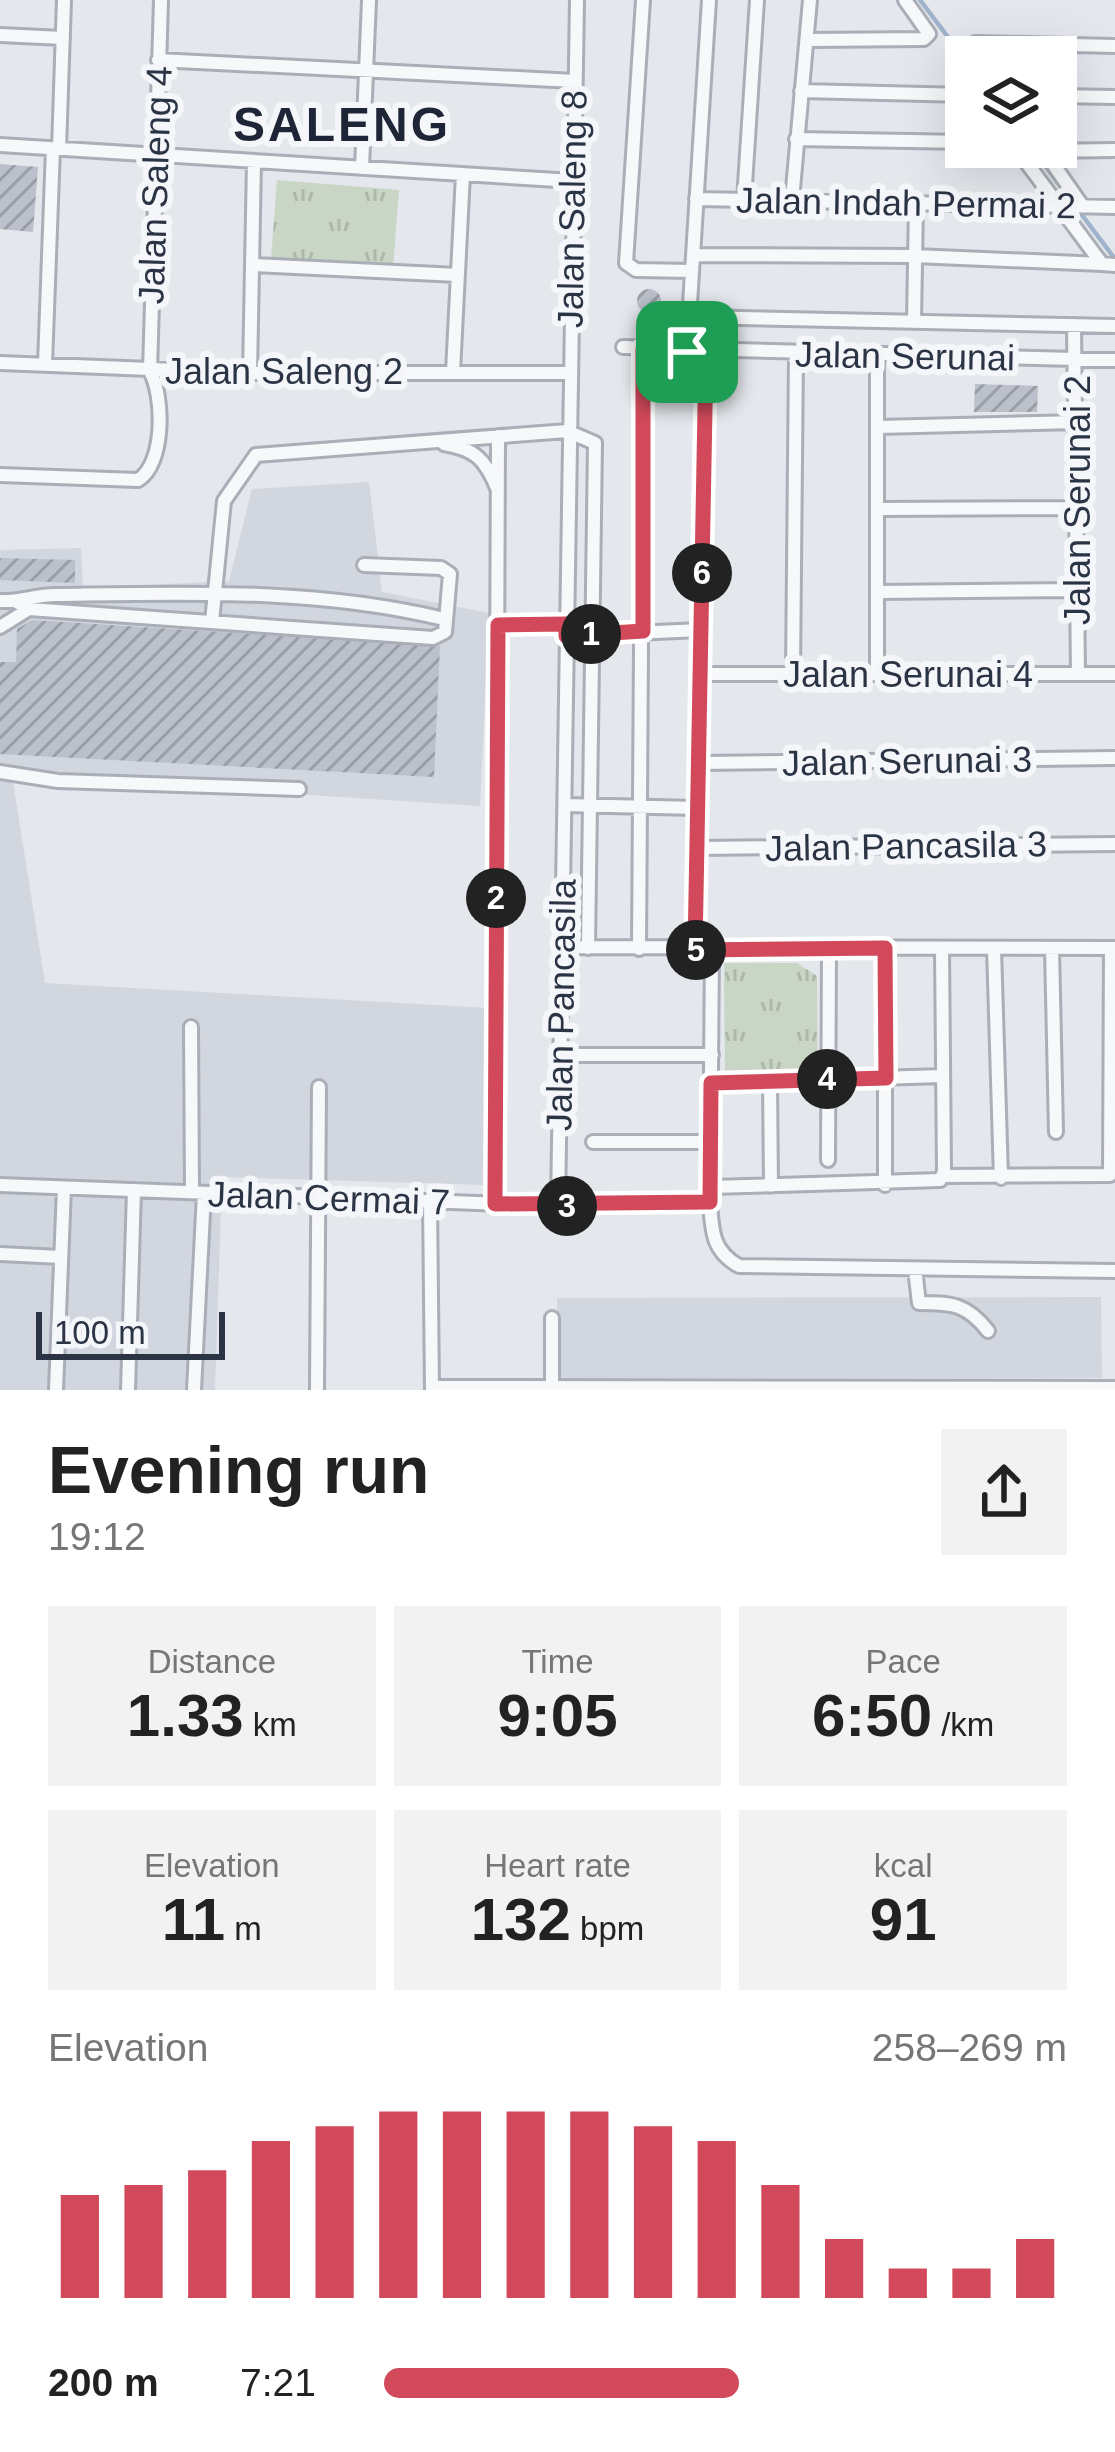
<!DOCTYPE html>
<meta charset="utf-8">
<style>
body{margin:0;font-family:Helvetica,sans-serif;background:#f2f2f2;color:#222;height:100vh;display:flex;flex-direction:column;font-size:45px;white-space:nowrap}
*{box-sizing:border-box;margin:0}
p{font-size:39px;color:#767676}
.icon{flex:none;width:66px;height:66px;fill:none;stroke:currentColor;stroke-width:2;stroke-linecap:round;stroke-linejoin:round}
.map{position:relative;height:1390px;overflow:hidden}
.details{display:flex;flex-direction:column;background:#fff;flex:1}
.details>*{flex:none}
.buttons{position:absolute;left:945px;top:36px;display:grid;gap:24px}
.buttons a{display:grid;place-items:center;width:132px;height:132px;border-radius:0px;background:#fff;box-shadow:0 12px 48px #0002;font-size:60px}
.scale{position:absolute;left:36px;bottom:30px;width:189px;box-sizing:border-box;padding-left:12px;border:6px solid #2b3445;border-top:0;font-size:33px;line-height:42px;white-space:nowrap;color:#2b3445;-webkit-text-stroke:9px #f4f6f9;paint-order:stroke}
.pin{position:absolute;display:grid;place-items:center;width:102px;height:102px;color:#fff;margin:-51px;border-radius:24px;box-shadow:0 6px 18px #0006}
.km{position:absolute;width:60px;height:60px;margin:-30px;border-radius:50%;background:#222;color:#fff;font-size:33px;line-height:60px;text-align:center}
.round{display:grid;place-items:center;flex:none;width:126px;height:126px;border-radius:0px;background:#f2f2f2}
.headline{display:flex;align-items:center;justify-content:space-between;height:204px;padding:0 48px}
h1{font-size:66px;font-weight:600;line-height:90px}
.metrics{display:grid;grid-template-columns:repeat(3,1fr);gap:18px;height:204px;padding:12px 48px}
.metrics div{display:grid;align-content:center;border-radius:0px;background:#f2f2f2;text-align:center}
.metrics b{font-size:60px;font-weight:600}
.metrics small{font-size:33px;font-weight:400}
.metrics p{font-size:33px}
.chart{height:336px;padding:24px 48px}
.chart p{display:flex;justify-content:space-between}
.chart svg{width:100%;height:216px;margin-top:12px;stroke:#d1495b;stroke-width:6}
ul{padding:0 48px;list-style:none;font-size:39px}
li{display:grid;grid-template-columns:192px 144px 1fr;align-items:center;height:90px}
li i{height:30px;border-radius:15px;background:#d1495b}
.map>svg:first-child{display:block}
.built{fill:#d2d6de}
.grass{fill:url(#grass-tufts)}
.lines{fill:none;stroke-linecap:round;stroke-linejoin:round}
.stream{stroke:#9fb4cc;stroke-width:4.5}
.building{fill:url(#building-hatch)}
.minor-casing{stroke:#a9aeb7;stroke-width:18}
.minor{stroke:#f7f8fa;stroke-width:12}
.route-casing{stroke:#fff;stroke-width:24}
.route{stroke:#d1495b;stroke-width:15}
.labels{text-anchor:middle;dominant-baseline:central;stroke-width:12;stroke-linejoin:round;paint-order:stroke}
.street-label{font-size:36px;fill:#2b3445;stroke:#f4f6f9}
.district-label{font-size:48px;font-weight:bold;letter-spacing:3px;fill:#1d2536;stroke:#f4f6f9}
</style>
<div class="map">
<svg width="1115" height="1390" viewBox="0 0 1115 1390">
<defs>
<pattern id="grass-tufts" width="24" height="20" patternUnits="userSpaceOnUse" patternTransform="scale(3)"><rect width="24" height="20" fill="#c9d6c5"/><path d="M3 7l-1-3M5 7V3M7 7l1-3M15 17l-1-3M17 17v-4M19 17l1-3" fill="none" stroke="#adb8ab"/></pattern>
<pattern id="building-hatch" width="6" height="6" patternUnits="userSpaceOnUse" patternTransform="scale(3)"><rect width="6" height="6" fill="#bbc0ca"/><path d="M-1 1l2-2M0 6l6-6M5 7l2-2" fill="none" stroke="#989da6"/></pattern>
</defs>
<rect width="100%" height="100%" fill="#e4e7ec"/>
<path class="built" d="M369,482L382,592L489,613L480,806L12,776L45,983L488,1008L486,1185L222,1177L215,1390H0V550L81,548L83,588L229,581L252,489Z
M1101,1297L1102,1378H557V1298Z"/>
<path class="grass" d="M277,180L399,190L393,269L271,259Z
M724,963H797L817,976L818,1077H725Z"/>
<g class="lines">
<path class="stream" d="M920,0L966,61
M1031,147L1072,202
M1079,211L1115,259"/>
</g>
<path class="building" d="M0,164L38,167L33,232L0,229Z
M637 301a12 12 0 1 1 24 0a12 12 0 1 1-24 0Z
M975,384L1038,386L1037,412H974Z
M0,558L75,560V583L0,580Z
M32,620L440,646L434,777L0,754V662H16L17,629Z"/>
<g class="lines">
<defs>
<path id="minor" d="M643,0L626,263L636,270L692,271
M0,35L63,38
M807,40L924,39L929,34L905,0
M973,57L968,46L976,43L1115,46
M158,60L575,81
M801,91L966,95
M1056,96L1115,97
M796,139L966,142
M0,145L573,181
M1015,147L1102,264L1115,265
M59,149L64,0
M362,168L369,0
M696,199L1115,207
M744,200L757,0
M792,200L810,0
M1083,207L1044,151L1115,150
M693,255L915,256L1102,264
M252,265L458,275
M689,317L1115,326
M914,322L916,204
M1074,325L1078,674
M623,347L1115,360
M687,352L709,0
M0,363L250,373H568
M45,364L53,148
M453,372L463,174
M250,373L254,161
M878,427L1077,422
M444,444C475,449 485,459 497,488
M0,475L138,480C165,464 164,396 150,371L161,0
M879,509L1077,508
M878,592L1077,590
M0,601C19,602 36,595 55,595C187,593 315,588 444,619
M15,601L29,609L433,638L445,632L450,574L441,568L364,565
M212,622L224,501L256,455L567,431L595,443L588,948
M498,625L566,624
M0,627L29,609
M565,636L701,630
M793,673L796,354
M700,674H1115
M877,674V355
M699,763L1115,758
M0,772L58,781L299,789
M565,805L698,808
M697,848L1115,844
M562,947L1115,948
M994,948L1001,1178
M1052,948L1056,1132
M639,949L643,349
M695,950L706,354
M191,1027L192,1192
M560,1055H712
M770,1081L771,1186
M711,1083L943,1076
M593,1142H711
M828,1160L829,948
M942,1176L1110,1175L1111,948
M0,1185L558,1206L710,1202C712,1231 712,1251 739,1266L1115,1271
M885,1185V948
M711,1187L940,1180L944,1172L942,948
M710,1194L712,949
M430,1201L432,1390
M495,1204L498,436
M558,1206L577,0
M0,1254L61,1257
M915,1269L919,1303C952,1303 967,1304 988,1331
M552,1386V1318
M432,1387L1115,1388
M56,1390L64,1188
M128,1390L134,1190
M194,1390L204,1193
M317,1390L319,1087"/>
</defs>
<use href="#minor" class="minor-casing"/>
<use href="#minor" class="minor"/>
</g>
<g class="lines">
<defs>
<path id="route" d="M643,349L706,354L695,950L885,948L886,1078L711,1083L710,1202L495,1204L498,625L566,624V636L643,631Z"/>
</defs>
<use href="#route" class="route-casing"/>
<use href="#route" class="route"/>
</g>
<g class="labels">
<g class="street-label">
<text transform="translate(155 185) rotate(-88)">Jalan Saleng 4</text>
<text transform="translate(906 203) rotate(1)">Jalan Indah Permai 2</text>
<text transform="translate(572 209) rotate(-89)">Jalan Saleng 8</text>
<text transform="translate(905 356) rotate(1)">Jalan Serunai</text>
<text x="284" y="371">Jalan Saleng 2</text>
<text transform="translate(1077 500) rotate(-90)">Jalan Serunai 2</text>
<text x="908" y="674">Jalan Serunai 4</text>
<text transform="translate(907 761) rotate(-1)">Jalan Serunai 3</text>
<text transform="translate(906 846) rotate(-1)">Jalan Pancasila 3</text>
<text transform="translate(561 1005) rotate(-89)">Jalan Pancasila</text>
<text transform="translate(329 1198) rotate(2)">Jalan Cermai 7</text>
</g>
<g class="district-label">
<text x="342" y="124">SALENG</text>
</g>
</g>
</svg>
<div class="buttons">
<a><svg class="icon" aria-label="layers" viewBox="0 0 24 24"><path d="M12 4l9 5-9 5-9-5zM3 14l9 5 9-5"/></svg></a>
</div>
<div class="scale">100 m</div>
<div class="pin" style="left:687px;top:352px;background:#1e9e55"><svg class="icon" aria-label="arrive" viewBox="0 0 24 24"><path d="M6 21V4h12l-3 4 3 4H6"/></svg></div>
<b class="km" style="left:591px;top:634px">1</b>
<b class="km" style="left:496px;top:898px">2</b>
<b class="km" style="left:567px;top:1206px">3</b>
<b class="km" style="left:827px;top:1079px">4</b>
<b class="km" style="left:696px;top:950px">5</b>
<b class="km" style="left:702px;top:573px">6</b>
</div>
<section class="details">
<div class="headline"><div><h1>Evening run</h1><p>19:12</p></div><a class="round"><svg class="icon" aria-label="share" viewBox="0 0 24 24"><path d="M12 15V3M7 8l5-5 5 5M5 13v7h14v-7"/></svg></a></div>
<div class="metrics">
<div><p>Distance</p><b>1.33<small> km</small></b></div>
<div><p>Time</p><b>9:05</b></div>
<div><p>Pace</p><b>6:50<small> /km</small></b></div>
</div>
<div class="metrics">
<div><p>Elevation</p><b>11<small> m</small></b></div>
<div><p>Heart rate</p><b>132<small> bpm</small></b></div>
<div><p>kcal</p><b>91</b></div>
</div>
<div class="chart"><p><span>Elevation</span>258–269 m</p>
<svg viewBox="0 0 160 44" preserveAspectRatio="none"><path d="M5 44V23M15 44V21M25 44V18M35 44V12M45 44V9M55 44V6M65 44V6M75 44V6M85 44V6M95 44V9M105 44V12M115 44V21M125 44V32M135 44V38M145 44V38M155 44V32"/></svg>
</div>
<ul>
<li><b>200 m</b>7:21<i style="width:52%"></i></li>
</ul>
</section>
